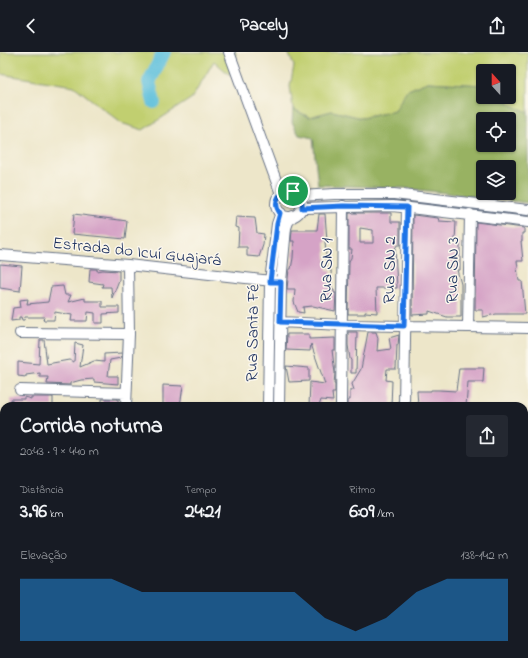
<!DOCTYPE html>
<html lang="pt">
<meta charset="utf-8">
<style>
body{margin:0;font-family:"Indie Flower",sans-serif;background:#242831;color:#f1f3f6;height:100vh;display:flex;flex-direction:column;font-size:15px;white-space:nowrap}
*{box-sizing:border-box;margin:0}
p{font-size:13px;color:#9ea1a6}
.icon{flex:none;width:22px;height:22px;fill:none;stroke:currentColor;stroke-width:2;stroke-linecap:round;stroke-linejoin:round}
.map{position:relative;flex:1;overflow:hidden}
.side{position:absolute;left:0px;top:350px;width:528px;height:256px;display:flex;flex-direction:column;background:#171b24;border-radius:12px 12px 0 0;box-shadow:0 1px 3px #0004}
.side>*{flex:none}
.needle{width:26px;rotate:339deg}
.controls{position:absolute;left:476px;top:12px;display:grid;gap:8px}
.controls a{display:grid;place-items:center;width:40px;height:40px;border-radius:4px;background:#171b24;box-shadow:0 1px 3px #0004;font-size:20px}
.pin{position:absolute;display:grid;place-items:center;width:34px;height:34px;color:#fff;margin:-17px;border:2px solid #fff;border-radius:50%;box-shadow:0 1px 4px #0007}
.round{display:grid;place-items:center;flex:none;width:42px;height:42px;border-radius:4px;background:#242831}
.summary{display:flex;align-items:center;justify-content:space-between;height:68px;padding:0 20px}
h1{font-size:22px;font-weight:800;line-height:30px}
.stats{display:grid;grid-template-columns:repeat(3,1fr);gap:6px;height:68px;padding:4px 20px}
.stats div{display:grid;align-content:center}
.stats b{font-size:20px;font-weight:800}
.stats small{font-size:11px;font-weight:400}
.stats p{font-size:11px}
.chart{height:112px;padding:8px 20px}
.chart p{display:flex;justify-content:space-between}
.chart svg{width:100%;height:72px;margin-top:4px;fill:#1f6fb2;opacity:.7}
header{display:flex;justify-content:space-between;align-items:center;height:52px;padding:0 20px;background:#171b24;font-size:18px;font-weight:800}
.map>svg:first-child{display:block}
.green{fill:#c1cf70;stroke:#6e7f67}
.forest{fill:#98b262;stroke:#5a7060;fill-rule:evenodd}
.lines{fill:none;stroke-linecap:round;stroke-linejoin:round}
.river{stroke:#5dbfdb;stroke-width:14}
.building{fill:#d5a3c6;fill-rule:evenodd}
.minor-casing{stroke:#646f83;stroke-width:12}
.minor{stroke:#fff;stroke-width:10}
.route-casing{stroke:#fff;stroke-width:8}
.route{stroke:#1a73e8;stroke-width:5}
.labels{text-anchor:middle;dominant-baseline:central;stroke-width:3;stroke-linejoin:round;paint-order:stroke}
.street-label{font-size:17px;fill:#1b2f5e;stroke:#fbf7ec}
</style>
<header><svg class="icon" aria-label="back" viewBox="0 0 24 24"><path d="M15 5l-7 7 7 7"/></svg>Pacely<svg class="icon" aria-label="share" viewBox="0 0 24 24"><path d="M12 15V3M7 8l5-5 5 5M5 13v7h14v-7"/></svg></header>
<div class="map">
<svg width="528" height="606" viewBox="0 0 528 606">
<rect width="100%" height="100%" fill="#fbf7ec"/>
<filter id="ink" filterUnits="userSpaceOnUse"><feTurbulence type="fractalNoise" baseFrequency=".025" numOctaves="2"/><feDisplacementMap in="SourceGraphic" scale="8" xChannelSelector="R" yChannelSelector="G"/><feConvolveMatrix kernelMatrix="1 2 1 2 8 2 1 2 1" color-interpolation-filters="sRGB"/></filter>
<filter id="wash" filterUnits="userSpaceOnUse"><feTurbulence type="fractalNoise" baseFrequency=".012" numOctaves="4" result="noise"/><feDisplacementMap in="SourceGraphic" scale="16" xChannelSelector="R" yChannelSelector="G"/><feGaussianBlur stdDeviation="0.9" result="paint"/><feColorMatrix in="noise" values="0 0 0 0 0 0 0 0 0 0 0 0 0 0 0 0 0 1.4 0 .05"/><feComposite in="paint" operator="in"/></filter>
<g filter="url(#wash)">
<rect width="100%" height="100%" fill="#ede6c9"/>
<path class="green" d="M0,0H236L230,23L214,9L192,46L143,78L121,71L74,34L0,22Z
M288,0H528V60L511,53L504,45H509V19H483V33L427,30L406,39L395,59L362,66L332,59L309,65L293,57L290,34L294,14Z"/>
<path class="forest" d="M427,30L483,33V45H504L511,53L528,60V151L404,136L318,133L313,86L299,83L292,70L293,57L309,65L332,59L362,66L395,59L406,39ZM483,67H509V93H483ZM483,115H509V141H483Z"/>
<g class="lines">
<path class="river" d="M154,50L149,30L164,0"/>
</g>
<g id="blocks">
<path class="building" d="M349,161H391V170H400V193H397L396,195L395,196L397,236H376L377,261L365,260V262H348L349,209L351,206L352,197H349ZM360,176L373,178V191H360Z
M74,162L127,169L125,187L72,182Z
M319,162H325L327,189H325L327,218H331L332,238H334V241H336L335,259L313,254L303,255L304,261L298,260L294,250L295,237H287L289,217H291L293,206L294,189H291L292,178H317Z
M413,163L438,166L439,169L456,170L455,189H460V218H457L461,232V265H447L429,259V262L412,263Z
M236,165L255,166L257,181L264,182L263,193L259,205L247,204V195H238L239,176L235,175Z
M476,170L524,176V181H522V189H521L523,209H517L518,216H517L519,229H522L525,262H496L483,265V258H475Z
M0,212L22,214L20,239L0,236Z
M90,217H97V219L103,218L119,219V228L112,246L111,235H102L103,232L89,230Z
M63,234L65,243H71L68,250L85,246V249H102V255H119V261L103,262V271H95V261L88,260L87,269H71L72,263L55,260L54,268H43L44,265H25L24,268H22L21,265H19V268L11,269L13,256L21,255L20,248L28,247L27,252L48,250L51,235Z
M348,280H357L356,321H351V308L350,307L348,293Z
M368,280H376L378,286L377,299L391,297L389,286L399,283L398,293H397L396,317H387L386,328L392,329L391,354H348V348H350V338H354L352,332L361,317Z
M287,282H309V287L335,286V298H332L335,321L334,332H335V341H332L333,349L321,348L319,354H309L310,330L325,332L311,292L310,299L286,298Z
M40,288H44L47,312L69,308L74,310L75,291L83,293L80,315L94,309L104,310V302L122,301L121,306L110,308L108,324H118V332L94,330V327L81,328L70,331V333L47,332L48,325H40V321L26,323V325L18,324V310L39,312Z
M286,314L309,316V329L289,330Z
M459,316H484L483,330H468L466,354H418L417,339H431V338H439L456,339Z
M163,333L183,334L180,354H163Z
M24,345L31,347V345H53V354H12L11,347H24Z
M102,347H118V354H102Z"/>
</g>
</g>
<g filter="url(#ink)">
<use href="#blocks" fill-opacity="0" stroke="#646f83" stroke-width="1"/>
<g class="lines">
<defs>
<path id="minor" d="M229,0L281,142
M276 152a13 13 0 1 1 26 0a13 13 0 1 1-26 0Z
M300,144L334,142H394L528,158
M302,156L393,154L528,170
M0,203L128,213L281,230
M280,270L342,273L528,276
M468,275L470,162
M20,281L129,282
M20,338L126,341
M126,354L129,282L128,213
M268,354L270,230L277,172L281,161
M279,354L281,230L286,176L288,170L293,164
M341,354L343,154
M404,354L407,155
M528,409L527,456L528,532
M0,520L4,519
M0,580H4
M341,602V606
M123,606V602
M266,606L267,602
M278,606V602
M404,606V602"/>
</defs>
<use href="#minor" class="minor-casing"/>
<use href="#minor" class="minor"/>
</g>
</g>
<g class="lines" filter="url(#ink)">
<defs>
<path id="route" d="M289,139C298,140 303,146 302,156L343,154L407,155L404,274L280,270L281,230H270L277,172L280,161C273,152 277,141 289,139Z"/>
</defs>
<use href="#route" class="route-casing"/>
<use href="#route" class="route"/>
</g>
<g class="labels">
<g class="street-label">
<text transform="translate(137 200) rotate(6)">Estrada do Icuí Guajará</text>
<text transform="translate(327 218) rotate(-89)">Rua SN 1</text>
<text transform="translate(390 218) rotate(-89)">Rua SN 2</text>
<text transform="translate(453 218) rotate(-89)">Rua SN 3</text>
<text transform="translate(253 281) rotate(-89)">Rua Santa Fé</text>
</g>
</g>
</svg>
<div class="controls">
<a><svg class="needle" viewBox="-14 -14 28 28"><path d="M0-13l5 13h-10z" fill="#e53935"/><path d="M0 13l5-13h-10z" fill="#9ea1a6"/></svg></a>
<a><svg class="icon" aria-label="locate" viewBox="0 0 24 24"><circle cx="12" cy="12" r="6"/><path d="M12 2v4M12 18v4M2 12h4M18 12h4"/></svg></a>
<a><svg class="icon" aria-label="layers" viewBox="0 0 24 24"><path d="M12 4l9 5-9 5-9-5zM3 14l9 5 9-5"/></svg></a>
</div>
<div class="pin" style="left:293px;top:139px;background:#1e9e55"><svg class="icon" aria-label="arrive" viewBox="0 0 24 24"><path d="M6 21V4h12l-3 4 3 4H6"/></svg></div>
<section class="side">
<div class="summary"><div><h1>Corrida noturna</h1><p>20:43 · 9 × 440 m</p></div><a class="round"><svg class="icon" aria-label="share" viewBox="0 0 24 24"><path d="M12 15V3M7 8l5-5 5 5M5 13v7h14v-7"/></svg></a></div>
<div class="stats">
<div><p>Distância</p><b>3.96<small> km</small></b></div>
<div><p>Tempo</p><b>24:21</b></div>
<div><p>Ritmo</p><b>6:09<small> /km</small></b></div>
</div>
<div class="chart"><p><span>Elevação</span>138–142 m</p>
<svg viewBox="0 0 160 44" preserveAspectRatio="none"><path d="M0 44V6L10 6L20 6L30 6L40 14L50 14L60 14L70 14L80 14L90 14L100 30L110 38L120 30L130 14L140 6L150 6L160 6V44z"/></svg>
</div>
</section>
</div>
